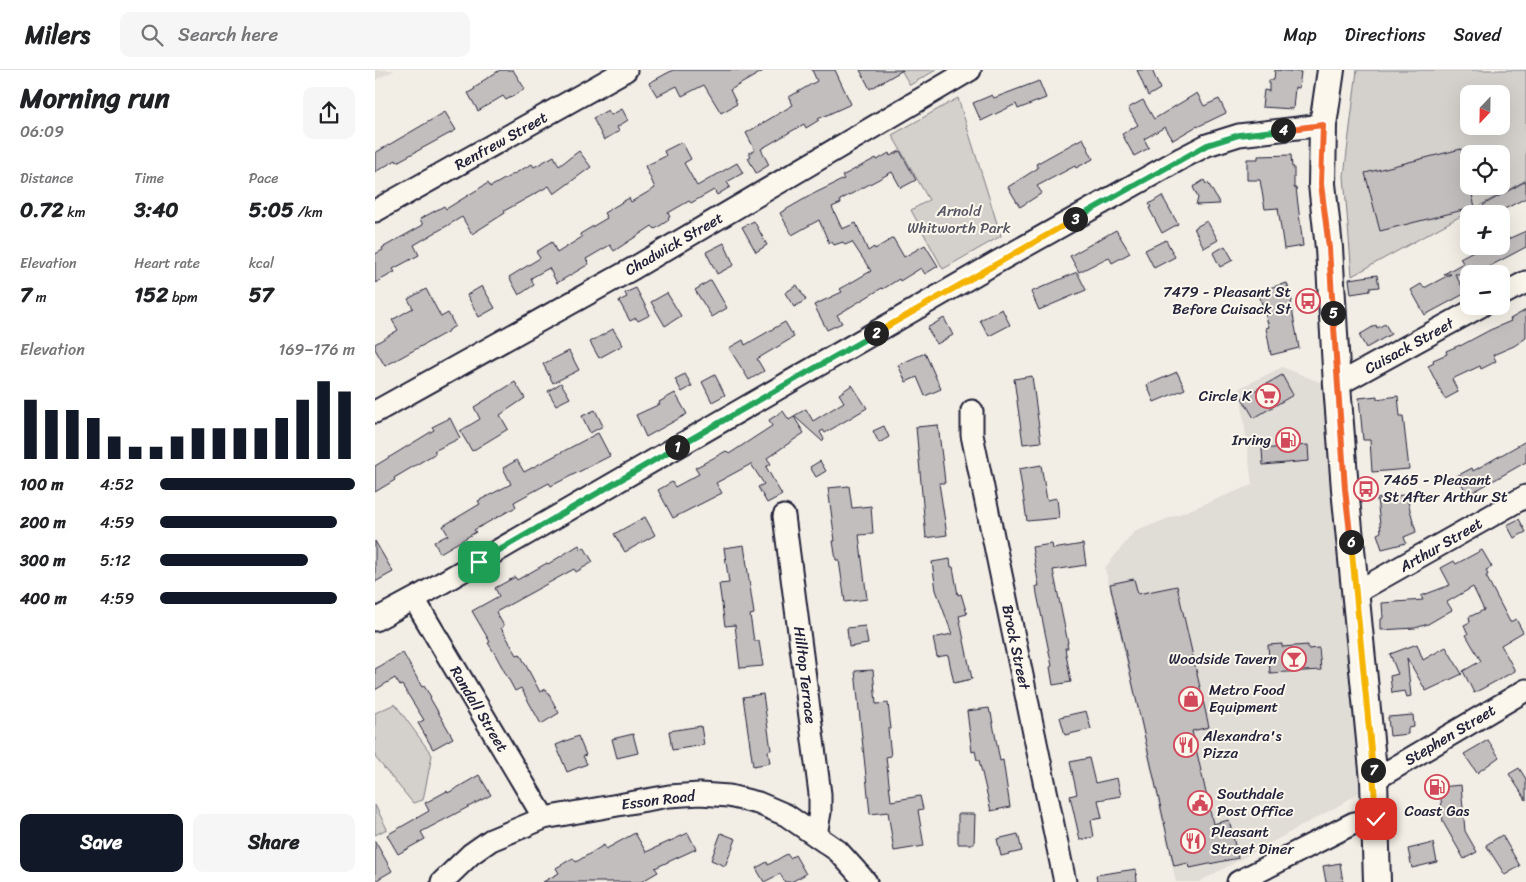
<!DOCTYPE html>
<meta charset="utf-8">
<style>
body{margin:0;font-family:Sriracha,sans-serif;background:#f6f6f6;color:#202124;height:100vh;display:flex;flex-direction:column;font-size:19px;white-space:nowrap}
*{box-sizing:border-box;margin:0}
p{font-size:16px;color:#757577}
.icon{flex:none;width:28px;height:28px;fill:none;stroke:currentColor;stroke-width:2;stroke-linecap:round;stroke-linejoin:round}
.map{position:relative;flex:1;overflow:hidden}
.sheet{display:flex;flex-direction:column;background:#fff;width:375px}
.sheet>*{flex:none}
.needle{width:32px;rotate:202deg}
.fabs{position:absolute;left:1085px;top:15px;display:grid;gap:10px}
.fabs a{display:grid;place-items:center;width:50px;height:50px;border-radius:10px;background:#fff;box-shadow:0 5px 20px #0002;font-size:25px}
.pin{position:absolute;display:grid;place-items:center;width:42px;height:42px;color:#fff;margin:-21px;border-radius:10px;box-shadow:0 2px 8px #0006}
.km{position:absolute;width:25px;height:25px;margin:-12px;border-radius:50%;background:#222;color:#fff;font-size:14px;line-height:25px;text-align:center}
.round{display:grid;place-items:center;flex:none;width:52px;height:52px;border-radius:10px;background:#f6f6f6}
.overview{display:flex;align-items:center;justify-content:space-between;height:85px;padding:0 20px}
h1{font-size:28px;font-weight:700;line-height:38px}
.figures{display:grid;grid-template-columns:repeat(3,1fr);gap:8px;height:85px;padding:5px 20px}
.figures div{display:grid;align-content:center}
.figures b{font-size:21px;font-weight:700}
.figures small{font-size:14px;font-weight:400}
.figures p{font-size:14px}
.chart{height:140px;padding:10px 20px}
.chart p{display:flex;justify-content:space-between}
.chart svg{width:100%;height:90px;margin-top:5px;stroke:#111827;stroke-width:6}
.primary-button{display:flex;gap:10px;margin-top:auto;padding:10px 20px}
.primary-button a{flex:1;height:58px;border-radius:10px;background:#111827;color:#fff;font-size:20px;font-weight:700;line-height:58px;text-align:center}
.primary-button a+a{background:#f6f6f6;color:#202124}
ul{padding:0 20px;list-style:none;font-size:16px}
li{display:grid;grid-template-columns:80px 60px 1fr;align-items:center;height:38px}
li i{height:12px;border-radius:6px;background:#111827}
header{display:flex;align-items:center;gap:30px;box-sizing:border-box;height:70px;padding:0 25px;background:#fff;border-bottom:1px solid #e0e0e0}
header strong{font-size:24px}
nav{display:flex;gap:28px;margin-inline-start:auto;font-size:18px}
.search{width:350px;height:45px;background:#f6f6f6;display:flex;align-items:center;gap:12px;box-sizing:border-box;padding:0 18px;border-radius:10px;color:#757577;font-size:19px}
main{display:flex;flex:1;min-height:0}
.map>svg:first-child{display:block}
.built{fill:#e0dcd6}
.green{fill:#d4d1cc;stroke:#7b7a84;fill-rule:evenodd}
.building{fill:#c2bebe;stroke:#22223b}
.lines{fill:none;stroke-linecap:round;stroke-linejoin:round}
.minor-casing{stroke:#22223b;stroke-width:25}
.major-casing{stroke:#22223b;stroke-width:30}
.minor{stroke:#fbf7ec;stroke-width:21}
.major{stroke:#fbf7ec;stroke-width:26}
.split-1-casing{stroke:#fff;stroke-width:10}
.split-2-casing{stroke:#fff;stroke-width:10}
.split-3-casing{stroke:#fff;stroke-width:10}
.split-4-casing{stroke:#fff;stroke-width:10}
.split-5-casing{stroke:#fff;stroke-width:10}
.split-6-casing{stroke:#fff;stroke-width:10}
.split-7-casing{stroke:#fff;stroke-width:10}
.split-8-casing{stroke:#fff;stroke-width:10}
.split-1{stroke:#22a559;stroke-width:6}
.split-2{stroke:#22a559;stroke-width:6}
.split-3{stroke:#f5b400;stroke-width:6}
.split-4{stroke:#22a559;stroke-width:6}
.split-5{stroke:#f0652b;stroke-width:6}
.split-6{stroke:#f0652b;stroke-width:6}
.split-7{stroke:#f5b400;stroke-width:6}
.split-8{stroke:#f5b400;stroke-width:6}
.labels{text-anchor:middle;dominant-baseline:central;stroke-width:4;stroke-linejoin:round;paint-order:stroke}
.street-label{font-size:15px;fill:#22223b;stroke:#fbf7ec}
.park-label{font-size:15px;fill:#575766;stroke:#fbf7ec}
.poi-label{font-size:15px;fill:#22223b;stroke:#fbf7ec;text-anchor:start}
</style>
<header>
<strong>Milers</strong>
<div class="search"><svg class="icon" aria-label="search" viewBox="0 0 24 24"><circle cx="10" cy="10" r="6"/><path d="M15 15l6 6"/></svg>Search here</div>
<nav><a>Map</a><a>Directions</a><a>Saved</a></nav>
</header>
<main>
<section class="sheet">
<div class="overview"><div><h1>Morning run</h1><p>06:09</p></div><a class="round"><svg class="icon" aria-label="share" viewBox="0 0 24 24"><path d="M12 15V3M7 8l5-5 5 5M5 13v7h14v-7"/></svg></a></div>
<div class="figures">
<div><p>Distance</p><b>0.72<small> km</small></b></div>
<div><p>Time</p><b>3:40</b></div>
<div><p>Pace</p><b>5:05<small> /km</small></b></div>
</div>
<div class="figures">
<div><p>Elevation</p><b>7<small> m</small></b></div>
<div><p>Heart rate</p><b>152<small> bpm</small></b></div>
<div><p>kcal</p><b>57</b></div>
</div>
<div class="chart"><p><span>Elevation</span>169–176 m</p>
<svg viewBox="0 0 160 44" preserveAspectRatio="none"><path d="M5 44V15M15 44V20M25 44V20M35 44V24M45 44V33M55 44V38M65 44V38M75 44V33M85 44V29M95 44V29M105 44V29M115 44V29M125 44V24M135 44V15M145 44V6M155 44V11"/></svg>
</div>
<ul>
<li><b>100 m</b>4:52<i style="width:100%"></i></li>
<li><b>200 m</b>4:59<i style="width:91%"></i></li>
<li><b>300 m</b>5:12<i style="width:76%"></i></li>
<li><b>400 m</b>4:59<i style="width:91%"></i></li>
</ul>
<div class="primary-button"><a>Save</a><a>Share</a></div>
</section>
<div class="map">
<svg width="1151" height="812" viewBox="0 0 1151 812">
<rect width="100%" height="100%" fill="#f2eee5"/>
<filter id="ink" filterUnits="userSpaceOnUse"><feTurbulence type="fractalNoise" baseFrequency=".02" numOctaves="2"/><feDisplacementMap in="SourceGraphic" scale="10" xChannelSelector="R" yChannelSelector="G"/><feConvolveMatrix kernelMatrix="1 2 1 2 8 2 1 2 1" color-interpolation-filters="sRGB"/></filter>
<g filter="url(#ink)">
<path class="built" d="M0,0H20L0,10Z
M907,297L949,314L989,719L965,735L824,812H801L730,498L759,462L877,415L865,318Z"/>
<path class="green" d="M526,0H561L535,15Z
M982,0H1151V110L977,206L969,106ZM1094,24H1126V56H1094ZM1094,84H1126V116H1094Z
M583,28L626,166L568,199L536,140L554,130L517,65Z
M20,634L57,685L48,730L38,733L0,687V643Z
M0,735L12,759L0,765Z"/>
<path class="building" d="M125,0H138L150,19L131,30L128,26L103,41L93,23L100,19L99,18L107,13L106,12Z
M298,0H390L355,20L362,34L346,43L329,15L307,26L302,16L282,26L274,13Z
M437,0H460L476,34L443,49L444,50L431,58L429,54L386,79L394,95L381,103L373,88L376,86L374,83L380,80L371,63L418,35L414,27L442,11Z
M485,0H528L495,19Z
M762,0H777L785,19L773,26Z
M900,0L926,2L924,18L920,17L918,39L887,37L889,20L894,21V10H899Z
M664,11L671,28L643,39L641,34L606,51L598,33L617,25L619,28Z
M822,23L829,36L844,29L851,43L822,57V56L798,70L790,57L769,69L774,78L759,86L747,64L763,55L753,38L768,30L779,49Z
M247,39L253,50L242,57L244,61L229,70L218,48L233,40L236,45Z
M70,42L81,60L22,92L21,90L0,102V83Z
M708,68L718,89L701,98L700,96L662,116L667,123L645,137L633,117L663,98L661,94Z
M307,72L316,89L309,93L322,116L362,93L368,103L352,112L355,117L342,125L339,120L316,133L314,131L293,143L295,147L293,148L294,150L280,159L277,156L239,181L235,175L211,189L214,194L182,213L174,198L156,208L159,215L144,225L134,207L165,188L161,182L177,172L182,183L207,167L205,164L232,148L229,143L254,128L256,132L280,118L270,96L291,86L289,81Z
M1086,79L1100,137L1005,161L990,103Z
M204,81L216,97L179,124L174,116L129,141L130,143L97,164L87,147L39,175L44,185L18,199L20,202L0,213V184L8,180L7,178L48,155L45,149L69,136L71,139L113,113L115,117L157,94L159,97L179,86L184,96Z
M525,81L541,110L526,118L517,102L465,130L466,133L457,137L467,159L481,153L493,181L499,177L500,179L518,168L529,187L550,175L563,196L550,204L546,198L525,211L524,209L508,219L507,218L462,245L467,253L452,260L439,235L467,222L465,219L496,201L477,172L470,175L468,172L459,175L457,172L454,173L444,150L417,165L405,143L438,124L469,109L467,106L501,88L502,90L514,83L515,86Z
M916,85L917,97H919V118H921L928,176L909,179L903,138L890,139L885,110H872V89H883V86Z
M829,110L831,114L833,113L845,134L821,135L823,128L818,117Z
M1151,111V128L1120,144H1113L1108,135Z
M787,126L803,154L787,163L774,138L776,137L774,134Z
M379,151L392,175L381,182L367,157Z
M832,151L843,170L829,178L819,158Z
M741,160L755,183L737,193L734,187L704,202L695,186Z
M1151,161V177L1100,204H1080L1090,222L1089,224L1050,245L1036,220L1046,214L1049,218L1076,204H1069L1088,193L1085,188L1108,176H1126V172Z
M791,170L800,187L779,198L770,180Z
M349,173L359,195L342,204L331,182Z
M850,176L858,190L845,197L838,183Z
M702,202L711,220L664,240L656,222Z
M1002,205L1004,217L995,218V221L976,224L974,209Z
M336,210L352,238L337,247L320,220Z
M912,213L917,231L916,234L924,278L896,285L891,258L894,257L883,221Z
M422,215L431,230L419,237L410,223Z
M107,216L120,238L104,247L92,225Z
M261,218L275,245L263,251L261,248L255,251L244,231L252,227L250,223Z
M51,219L66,247L73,243L80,256L74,260V261L10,296L0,279V274L23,260L17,250L38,238L33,229Z
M292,223L306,246L290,256L276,232Z
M627,239L635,255L614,266L605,250Z
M1151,240V268L1139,276L1118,285L1121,291L1118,293L1106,299L1105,296L1077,309L1083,322L1070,329L1053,296L1059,293L1058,290L1072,284L1071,281L1085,275V276L1115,260L1136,251L1135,249Z
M569,248L578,265L562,274L552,258Z
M410,252L419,267L382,289L389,301L374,310L354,278L368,270L370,275Z
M1010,254L1016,264L991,278L984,265L1001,255L1002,258Z
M238,259L248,275L224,288L215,272Z
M194,281L204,300L178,313L168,294Z
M550,283L566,319L550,326L542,307L531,312L523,295Z
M802,302L810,319L779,332L772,315Z
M310,304L317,316L307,322L300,309Z
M340,305L350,325L337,332L327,312Z
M907,305L918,325L879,348L867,328Z
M657,306L666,372L648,374L639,309Z
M140,312L150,328L125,345L133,359L97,381L85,361L105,349L99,337Z
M186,313L195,328L181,335L173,321Z
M477,315L492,338L450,363L448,360L445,362L449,369L447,371L419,346L431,339L438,351L469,332L464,324Z
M300,323L312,344L271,367L261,345L285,334L284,332Z
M1002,326V329L1023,326L1025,346H1028L1034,399L997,402L995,370H988L984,328Z
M220,340L228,356L215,363L207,346Z
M408,341L414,350L419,347L429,363L392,388L396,394L391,397L407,425L392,433L383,417L389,414L376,394L341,413L347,423L298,448L283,420L297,412L300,417L324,404L320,398L351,381L354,384L397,356L394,350Z
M75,348L85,368L59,381L61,383L19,408L20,410L0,422V396L59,360L57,357Z
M563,355L569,403L570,413H564L572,465L551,468L541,357Z
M509,356L514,367L504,373L498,361Z
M223,363L235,386L176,416L174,413L139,432L141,437L99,460L101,462L65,483L59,472L73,465L68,456L105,434L103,431L136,414L128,398L142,390L149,402Z
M1151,371V392L1093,425L1082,406L1097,398L1098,401Z
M933,375L934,391L888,395L887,379Z
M445,391L451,401L441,407L435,397Z
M666,395L672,430L682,428L684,448L652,451L644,399Z
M474,416L477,438L496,436L498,464L484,465L492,529L470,532L464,490H461L458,471H460L453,418Z
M1028,425L1029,428H1032L1041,462L1029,467L1031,473L1007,479L1002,464L1006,462L1002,429Z
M270,447L280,465L250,482L239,464Z
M1144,449L1151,462L1139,468L1132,455Z
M0,471L18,502L0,512Z
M677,474L678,479L708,474L711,495L678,500L693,573H692L693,578H690L696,612L678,615L675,597L677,596L662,524L661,516H664L657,477Z
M204,475L206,479L209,477L218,492L201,502L199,499L121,542L129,556L126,558L142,585L145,584L165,622L171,619L184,643L166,654L146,618L140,621L120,584L113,573L115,572L97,541L124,526L120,518L140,507L142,510L172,493L173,494Z
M369,475L379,544L375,545L379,571H384L388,596L365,598L360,555L350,556L344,514L354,513L349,478Z
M1107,480L1117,497L1111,500L1113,505L1111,506L1135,552L1141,549L1148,562L1126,575L1140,601L1099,623L1088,601L1106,591L1091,565L1093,564L1089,555L1095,552L1094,547L1109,540L1098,517L1072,532L1077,540L1053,554L1040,558L1006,560V549L1008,548L1007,533L1048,530L1046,526L1075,515L1066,498L1079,491L1081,494Z
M575,489L576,497H578L583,525L586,524L592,544L584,546L597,609L579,613L573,585L562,587L558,568L577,564L561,520L557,492Z
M759,509L763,524L802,516L834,657L817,661L838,754L854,750L863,788L815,798L814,793L799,796L735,514Z
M490,556L493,574L474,577L472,558Z
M907,574V577L933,575V579L944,578L946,600L895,603L893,575Z
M1042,574L1048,590L1071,577L1087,604L1051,621L1032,588L1036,626L1032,627L1030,621L1017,623L1015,606L1023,604L1015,584Z
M28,583L47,617L49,616L56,627L55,628L78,668L58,679L43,653L49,650L27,615L25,616L20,608L0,620V599Z
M498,600L501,634L513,633L516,659H513L516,686L511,687L516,731L545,726L548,739L543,740L549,776L519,781L513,742L495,744L480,601Z
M388,624L396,680L393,681L395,693L378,696L368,627Z
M614,638L615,643H616L625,691L628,690L635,737L616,741L604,690H602L600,681L597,682L592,641Z
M711,641L716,659L690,665L685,647Z
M1038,645L1039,657L1033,658V664L1015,666L1013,647Z
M326,656L329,675L297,680L294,661Z
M258,664L263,683L242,688L237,669Z
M203,666L211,685L208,686L212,694L192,702L181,675Z
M1113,670L1124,687L1102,703L1089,684Z
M714,688L720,713L742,708L746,726L723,730L727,748L716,750L719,767L705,770L695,726L702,724L695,692Z
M1144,698L1151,709V730L1134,704Z
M104,705L116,725L46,762L50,769L23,784L12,765L54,741L50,733L72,721L73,723Z
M1086,715L1090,761L1102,782L1089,789L1068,752L1065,717Z
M583,744H600L599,774H583Z
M260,763L271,782L313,763L321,779L280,798L283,802L266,812H168L184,803L181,798L198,788L201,792L229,775L231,779Z
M346,763L361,769L350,796L336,790Z
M643,764L647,781L626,786L622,769Z
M1127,765L1145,796L1130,805L1111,775Z
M0,771L17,801L0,811Z
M1058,773L1062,792L1037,798L1033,779Z
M412,784L415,788L420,785L431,804L416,812H410L405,804L389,812L381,798L392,792L393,795Z
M965,793L968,812H951L948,796Z
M761,799L762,812H722L721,805Z"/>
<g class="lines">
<defs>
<path id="minor" d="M0,141L251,0
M1126,225L1151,212
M962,315L1106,236
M597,341V365L690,812
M0,342L259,198L595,0
M409,446L445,724V742L441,765
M980,523L1151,426
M39,529L169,748
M0,550L39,529L622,192L807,88L832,75L864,65L948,55
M999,710L1151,620
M67,812L96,784L116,770L169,748L294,726L325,724L354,726L383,733L411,745L463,781L491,812
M863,812L979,753L1001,749"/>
<path id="major" d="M956,0L948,55L947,114L954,178L962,315L970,419L999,710L1002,812"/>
</defs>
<use href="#minor" class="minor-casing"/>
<use href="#major" class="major-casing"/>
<use href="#minor" class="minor"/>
<use href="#major" class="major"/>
</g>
</g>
<g class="lines" filter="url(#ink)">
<defs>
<path id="split-1" d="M104,492L302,377"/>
<path id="split-2" d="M302,377L501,263"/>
<path id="split-3" d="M501,263L700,149"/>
<path id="split-4" d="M700,149L832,75L864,65L908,60"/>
<path id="split-5" d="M908,60L948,55L946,114L954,178L958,243"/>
<path id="split-6" d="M958,243L970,419L976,472"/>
<path id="split-7" d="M976,472L998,700"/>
<path id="split-8" d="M998,700L1001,749"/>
</defs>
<use href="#split-1" class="split-1-casing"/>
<use href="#split-2" class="split-2-casing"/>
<use href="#split-3" class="split-3-casing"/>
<use href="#split-4" class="split-4-casing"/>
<use href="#split-5" class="split-5-casing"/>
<use href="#split-6" class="split-6-casing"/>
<use href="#split-7" class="split-7-casing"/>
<use href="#split-8" class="split-8-casing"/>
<use href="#split-1" class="split-1"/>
<use href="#split-2" class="split-2"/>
<use href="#split-3" class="split-3"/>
<use href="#split-4" class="split-4"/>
<use href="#split-5" class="split-5"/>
<use href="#split-6" class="split-6"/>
<use href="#split-7" class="split-7"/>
<use href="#split-8" class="split-8"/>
</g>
<defs>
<symbol id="bus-ring" viewBox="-11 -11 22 22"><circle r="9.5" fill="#fbf7ec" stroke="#d1495b" stroke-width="1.5"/><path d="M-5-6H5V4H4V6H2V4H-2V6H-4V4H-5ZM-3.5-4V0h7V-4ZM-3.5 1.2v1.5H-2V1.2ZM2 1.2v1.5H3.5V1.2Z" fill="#d1495b"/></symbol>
<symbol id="supermarket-ring" viewBox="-11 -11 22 22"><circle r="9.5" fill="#fbf7ec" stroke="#d1495b" stroke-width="1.5"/><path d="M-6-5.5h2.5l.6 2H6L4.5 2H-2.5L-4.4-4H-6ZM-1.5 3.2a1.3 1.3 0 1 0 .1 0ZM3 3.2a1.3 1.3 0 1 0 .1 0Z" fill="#d1495b"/></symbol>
<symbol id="fuel-ring" viewBox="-11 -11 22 22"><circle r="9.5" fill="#fbf7ec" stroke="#d1495b" stroke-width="1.5"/><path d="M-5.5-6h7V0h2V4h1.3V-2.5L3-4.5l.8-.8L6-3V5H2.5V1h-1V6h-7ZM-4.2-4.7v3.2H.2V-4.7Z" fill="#d1495b"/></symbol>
<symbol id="bar-ring" viewBox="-11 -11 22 22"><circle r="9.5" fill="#fbf7ec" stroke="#d1495b" stroke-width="1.5"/><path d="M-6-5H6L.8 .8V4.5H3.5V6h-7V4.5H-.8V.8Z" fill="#d1495b"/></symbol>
<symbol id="shop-ring" viewBox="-11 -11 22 22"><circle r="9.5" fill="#fbf7ec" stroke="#d1495b" stroke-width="1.5"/><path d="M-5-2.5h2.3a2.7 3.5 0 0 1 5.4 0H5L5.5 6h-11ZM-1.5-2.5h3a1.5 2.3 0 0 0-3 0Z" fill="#d1495b"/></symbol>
<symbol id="restaurant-ring" viewBox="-11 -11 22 22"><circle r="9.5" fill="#fbf7ec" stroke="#d1495b" stroke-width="1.5"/><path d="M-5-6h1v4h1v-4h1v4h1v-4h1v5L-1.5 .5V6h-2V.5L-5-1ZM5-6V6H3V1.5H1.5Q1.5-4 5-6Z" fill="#d1495b"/></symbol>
<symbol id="civic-ring" viewBox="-11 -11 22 22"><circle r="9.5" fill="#fbf7ec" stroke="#d1495b" stroke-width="1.5"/><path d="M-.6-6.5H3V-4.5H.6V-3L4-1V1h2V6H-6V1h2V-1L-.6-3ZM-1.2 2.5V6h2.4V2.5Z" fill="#d1495b"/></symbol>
</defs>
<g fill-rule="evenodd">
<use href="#bus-ring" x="919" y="217" width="28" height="28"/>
<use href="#supermarket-ring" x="879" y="312" width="28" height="28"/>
<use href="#fuel-ring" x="899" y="356" width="28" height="28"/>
<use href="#bus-ring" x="977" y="405" width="28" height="28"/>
<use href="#bar-ring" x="905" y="575" width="28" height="28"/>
<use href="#shop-ring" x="802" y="615" width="28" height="28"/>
<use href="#restaurant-ring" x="797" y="661" width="28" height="28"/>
<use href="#fuel-ring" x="1048" y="703" width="28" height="28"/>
<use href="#civic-ring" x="811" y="719" width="28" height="28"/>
<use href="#restaurant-ring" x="804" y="757" width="28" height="28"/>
</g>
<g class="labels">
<g class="street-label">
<text transform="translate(126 71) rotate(-29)">Renfrew Street</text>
<text transform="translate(299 174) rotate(-30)">Chadwick Street</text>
<text transform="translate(1034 276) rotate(-29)">Cuisack Street</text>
<text transform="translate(1066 475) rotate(-30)">Arthur Street</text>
<text transform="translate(641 577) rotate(78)">Brock Street</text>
<text transform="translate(430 605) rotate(83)">Hilltop Terrace</text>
<text transform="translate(104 639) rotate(59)">Randall Street</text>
<text transform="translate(1075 665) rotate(-31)">Stephen Street</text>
<text transform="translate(283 730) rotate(-7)">Esson Road</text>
</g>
<g class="park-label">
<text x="584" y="141">Arnold<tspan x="584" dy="17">Whitworth Park</tspan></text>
</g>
<g class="poi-label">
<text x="916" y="222" text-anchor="end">7479 - Pleasant St<tspan x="916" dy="17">Before Cuisack St</tspan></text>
<text x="876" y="326" text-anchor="end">Circle K</text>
<text x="896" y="370" text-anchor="end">Irving</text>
<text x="1008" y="410">7465 - Pleasant<tspan x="1008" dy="17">St After Arthur St</tspan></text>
<text x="902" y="589" text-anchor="end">Woodside Tavern</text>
<text x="834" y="620">Metro Food<tspan x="834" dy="17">Equipment</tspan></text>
<text x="828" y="666">Alexandra's<tspan x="828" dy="17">Pizza</tspan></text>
<text x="842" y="724">Southdale<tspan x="842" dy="17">Post Office</tspan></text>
<text x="1062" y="741" text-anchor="middle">Coast Gas</text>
<text x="836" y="762">Pleasant<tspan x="836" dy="17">Street Diner</tspan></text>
</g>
</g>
</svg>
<div class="fabs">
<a><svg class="needle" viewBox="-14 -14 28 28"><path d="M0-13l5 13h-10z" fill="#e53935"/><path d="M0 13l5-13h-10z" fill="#757577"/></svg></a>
<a><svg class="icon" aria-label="locate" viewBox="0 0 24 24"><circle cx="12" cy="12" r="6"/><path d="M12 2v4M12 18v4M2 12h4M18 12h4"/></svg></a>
<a>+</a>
<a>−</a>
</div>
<div class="pin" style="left:104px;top:492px;background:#1e9e55"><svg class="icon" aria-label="arrive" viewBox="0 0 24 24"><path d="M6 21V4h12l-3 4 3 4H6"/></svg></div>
<div class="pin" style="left:1001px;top:749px;background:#d93025"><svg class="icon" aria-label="check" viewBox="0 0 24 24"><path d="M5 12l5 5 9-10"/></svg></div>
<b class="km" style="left:302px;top:377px">1</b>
<b class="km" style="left:501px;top:263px">2</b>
<b class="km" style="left:700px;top:149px">3</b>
<b class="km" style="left:908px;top:60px">4</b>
<b class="km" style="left:958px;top:243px">5</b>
<b class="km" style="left:976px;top:472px">6</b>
<b class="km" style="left:998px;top:700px">7</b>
</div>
</main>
